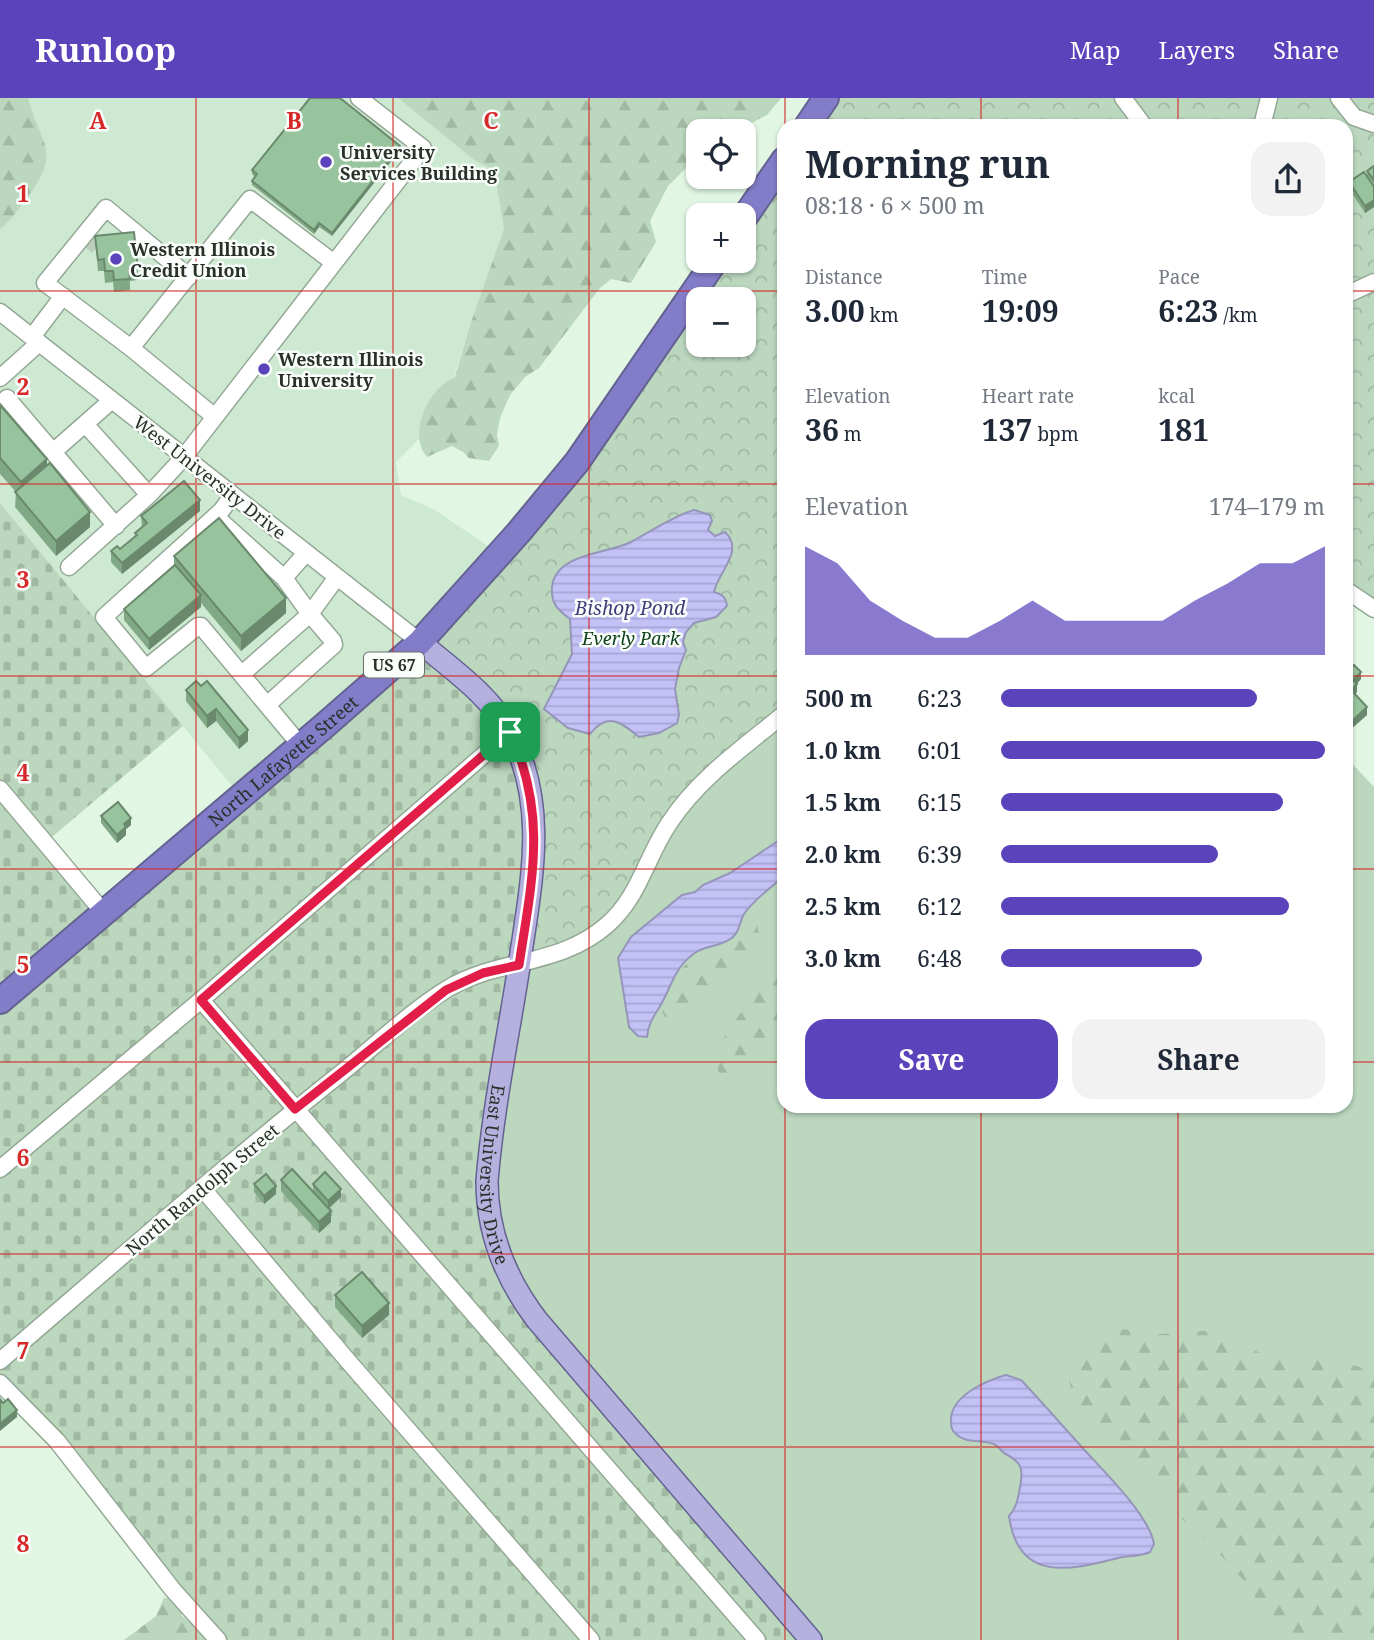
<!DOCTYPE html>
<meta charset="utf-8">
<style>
body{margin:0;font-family:"Noto Serif",serif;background:#f2f2f3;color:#1f2937;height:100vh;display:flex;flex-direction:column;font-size:26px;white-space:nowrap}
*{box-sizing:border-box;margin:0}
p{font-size:23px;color:#747a83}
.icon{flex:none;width:38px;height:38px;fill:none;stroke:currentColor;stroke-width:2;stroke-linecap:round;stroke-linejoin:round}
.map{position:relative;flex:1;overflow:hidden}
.sheet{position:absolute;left:777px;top:21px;width:576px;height:994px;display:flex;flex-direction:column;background:#fff;border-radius:21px;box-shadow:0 2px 5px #0004}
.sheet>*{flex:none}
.buttons{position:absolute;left:686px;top:21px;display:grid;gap:14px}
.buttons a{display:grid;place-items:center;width:70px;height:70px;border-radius:14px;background:#fff;box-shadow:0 2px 5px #0004;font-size:35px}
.pin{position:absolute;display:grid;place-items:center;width:60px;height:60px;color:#fff;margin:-30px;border-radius:14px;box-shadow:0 4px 10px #0006}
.round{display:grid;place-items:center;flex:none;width:74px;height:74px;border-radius:21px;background:#f2f2f3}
.head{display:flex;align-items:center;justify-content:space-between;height:119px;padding:0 28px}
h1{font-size:38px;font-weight:700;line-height:52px}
.metrics{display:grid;grid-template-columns:repeat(3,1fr);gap:10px;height:119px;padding:7px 28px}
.metrics div{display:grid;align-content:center}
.metrics b{font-size:30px;font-weight:700}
.metrics small{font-size:19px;font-weight:400}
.metrics p{font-size:19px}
.chart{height:196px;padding:14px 28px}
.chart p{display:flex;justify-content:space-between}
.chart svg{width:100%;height:126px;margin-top:7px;fill:#5a43bb;opacity:.7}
.button{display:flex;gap:14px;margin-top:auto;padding:14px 28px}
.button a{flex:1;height:80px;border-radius:21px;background:#5a43bb;color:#fff;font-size:28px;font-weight:700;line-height:80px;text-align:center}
.button a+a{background:#f2f2f3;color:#1f2937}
ul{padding:0 28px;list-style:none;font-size:23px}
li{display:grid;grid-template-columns:112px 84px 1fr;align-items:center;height:52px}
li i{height:18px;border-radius:9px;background:#5a43bb}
header{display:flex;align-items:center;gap:42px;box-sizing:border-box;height:98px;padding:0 35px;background:#5a43bb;color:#fff}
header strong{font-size:33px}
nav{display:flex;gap:38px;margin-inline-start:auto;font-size:24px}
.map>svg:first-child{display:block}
.built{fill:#cee9d1}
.grass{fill:#bbd7be}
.forest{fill:url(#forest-firs)}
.cemetery{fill:url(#cemetery-stones)}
.park{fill:url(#park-crowns);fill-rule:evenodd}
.water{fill:url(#water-rules);stroke:#9596b9;stroke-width:2}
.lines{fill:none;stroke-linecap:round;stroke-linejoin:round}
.minor-tunnel{stroke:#bccfbe;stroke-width:16;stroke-dasharray:16 8;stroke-linecap:butt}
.minor-casing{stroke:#94a896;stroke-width:19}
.major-casing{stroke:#646291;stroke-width:24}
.highway-casing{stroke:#646291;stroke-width:28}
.minor{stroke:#fff;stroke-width:16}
.major{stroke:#b5b1df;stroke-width:21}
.highway{stroke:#837dc9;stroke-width:24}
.wall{fill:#82a986}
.shaded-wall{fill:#6a896d}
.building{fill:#97c49c;stroke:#6a896d;stroke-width:2}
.route-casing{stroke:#fff;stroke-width:14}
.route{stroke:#e11d48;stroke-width:9}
.grid{fill:none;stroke:#d62828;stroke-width:2;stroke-opacity:0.55}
.poi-dot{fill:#5a43bb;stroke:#fafefb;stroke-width:2.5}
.labels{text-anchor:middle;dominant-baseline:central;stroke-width:5;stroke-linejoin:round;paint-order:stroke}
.shield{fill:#fafefb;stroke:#686e69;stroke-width:2}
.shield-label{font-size:16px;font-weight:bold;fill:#29312a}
.poi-label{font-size:18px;font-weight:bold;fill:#29312a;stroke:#fafefb;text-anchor:start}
.street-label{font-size:18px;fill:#29312a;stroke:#fafefb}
.park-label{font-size:18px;font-style:italic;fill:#10421c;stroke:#fafefb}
.water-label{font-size:19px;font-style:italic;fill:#423a79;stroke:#fafefb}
.grid-label{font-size:23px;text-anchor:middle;font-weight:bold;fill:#d62828;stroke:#fafefb;stroke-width:5;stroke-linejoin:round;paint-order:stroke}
</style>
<header>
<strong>Runloop</strong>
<nav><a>Map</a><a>Layers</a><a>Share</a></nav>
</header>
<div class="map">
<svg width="1374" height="1542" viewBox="0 0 1374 1542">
<defs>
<pattern id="forest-firs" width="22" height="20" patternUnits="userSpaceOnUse" patternTransform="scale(1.75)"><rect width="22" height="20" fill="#bbd7be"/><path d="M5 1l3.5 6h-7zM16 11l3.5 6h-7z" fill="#a1b9a3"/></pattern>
<pattern id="cemetery-stones" width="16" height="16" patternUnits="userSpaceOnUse" patternTransform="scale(1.75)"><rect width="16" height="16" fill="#bbd7be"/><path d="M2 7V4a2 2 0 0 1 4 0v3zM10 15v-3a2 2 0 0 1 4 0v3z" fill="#a1b9a3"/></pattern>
<pattern id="park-crowns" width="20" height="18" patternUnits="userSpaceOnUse" patternTransform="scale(1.75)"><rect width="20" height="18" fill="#bbd7be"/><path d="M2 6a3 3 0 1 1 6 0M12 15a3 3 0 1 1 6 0" fill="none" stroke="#a1b9a3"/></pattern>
<pattern id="water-rules" width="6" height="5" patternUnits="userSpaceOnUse" patternTransform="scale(1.75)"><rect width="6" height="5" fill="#c3c1f6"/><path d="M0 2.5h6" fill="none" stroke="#a8a6d3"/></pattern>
</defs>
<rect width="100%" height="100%" fill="#e1f7e3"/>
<path class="built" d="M0,0H398L474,62L494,72L504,131L491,172L469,230L454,279L448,282L420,340L396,364L401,397L435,412L500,456L241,699L0,405Z"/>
<path class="grass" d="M784,616V1008H1346V659L1374,689V1542H813L537,1222L490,1123L519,867Z"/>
<path class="forest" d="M0,0H28C40,46 62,52 29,97C20,109 12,122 0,131Z
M398,0H781L767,17L736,33H698V58L668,88L650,123L656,144L631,185L611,181L600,190L539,270L525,279L510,297L500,320L497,337L499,348L489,363L469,360L463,354L452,348L427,359C407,337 428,290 455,279L469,230L504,131L494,72L474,62Z
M749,816L756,820L759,837L745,856L729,862L730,871L723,884L698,894L707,908L699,914L665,919L660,911C667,899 678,901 686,886L678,882L677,875L697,856L728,847L742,833L743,820Z
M784,872V930C765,949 747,969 722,979C698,952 762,888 784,872Z
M1118,1231L1133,1232L1148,1237L1216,1232L1260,1255L1295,1256L1352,1267L1374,1273V1542H1301L1283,1525L1265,1514L1244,1483L1209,1444L1175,1415L1156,1381L1140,1365L1076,1311L1069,1282L1095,1242Z
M180,1499L186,1513L181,1517L211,1542H124L156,1518L164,1500Z"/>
<path class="cemetery" d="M0,405L183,628L46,744L103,815L420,544L493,609L533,713L489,1061L507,1175L812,1542H218L0,1285Z"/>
<path class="park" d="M828,0H1374V511L1346,492V28H808Z
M784,63V616L713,676L608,826L519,867L534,767L514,644L420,544L473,487L715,163H744V122ZM698,201H744V247H698Z"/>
<path class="water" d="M694,412L710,417L712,423L708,432L715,438L725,434C745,453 718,474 714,494C722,496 726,499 727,508L716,519L694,525L686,534L683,544L686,552L679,570L675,591L679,617L677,625L659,635L639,639C622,625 608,613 590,636L568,630L544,611L572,556L570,521C558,512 551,506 552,490C554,455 608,456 631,444C650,434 675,417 694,412Z
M784,739V778C771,790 754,801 744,816C739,824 741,831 733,839C723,848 710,847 698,853C674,867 672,889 659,910C653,919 648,927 647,939L638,938L629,929L618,860L631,839L682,797L695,794L703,787L730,775Z
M1006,1277L1021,1282C1041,1303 1060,1325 1080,1347C1100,1370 1149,1416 1154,1446L1150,1454C1139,1459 1129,1457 1118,1460C1068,1473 1018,1484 1009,1418C1017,1410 1018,1399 1020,1389C1024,1369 1021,1364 1004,1355C1001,1353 999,1349 996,1347C983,1340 967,1347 956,1336C951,1332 951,1328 951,1322C951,1298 985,1283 1006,1277Z"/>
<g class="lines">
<path class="minor-tunnel" d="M86,150L94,140"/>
<defs>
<path id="minor" d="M1123,0L1144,28
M1339,0L1354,19L1374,26
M1262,28L1269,0
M189,179L106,110L45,185L131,250L215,319
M1346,197L1374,184
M0,214L420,544
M32,239L63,198
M131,250L250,101L334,165
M0,280L39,245
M7,300L53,354
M112,302L53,354L116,428
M85,326L149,397
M233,397L221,413L104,519L146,570L198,528H201L301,648
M215,418L284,480
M69,469L149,397L184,359L423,50L359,0
M1346,492L1374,511
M242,576L310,516L284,480L306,455
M267,607L334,547L333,543L310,516L337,479
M0,691L104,815
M201,902L757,1542
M0,1071L201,902L510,634
M203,1091L348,1263L591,1542
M0,1263C111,1168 221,1071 335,980C372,951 407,916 447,891C498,860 559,869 607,827C640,798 646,759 670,724C699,680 744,649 784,616
M0,1285L57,1343L173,1492L218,1542"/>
<g id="major">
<path id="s1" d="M420,544C452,572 488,595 509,633C549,706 531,785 520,862C509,935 493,1009 487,1083C487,1135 505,1180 537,1222L811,1542"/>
</g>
<g id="highway">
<path d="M807,28L826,0"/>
<path d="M744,120L784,62"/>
<path id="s2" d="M0,903L324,628L420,544L519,434L577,364L715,163"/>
</g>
</defs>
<use href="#minor" class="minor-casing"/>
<use href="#major" class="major-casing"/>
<use href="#highway" class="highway-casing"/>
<use href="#minor" class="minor"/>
<use href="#major" class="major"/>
<use href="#highway" class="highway"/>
</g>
<path class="wall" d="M400,52L332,138L319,129L314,136L252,87V83L255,79L252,76V72Z
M1374,68V109L1365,115L1349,91V84L1367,79V73Z
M95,138L138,171V182L130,183V192L114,194L113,184L105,185L104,173H98Z
M0,307L47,367L90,429L56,458L15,409L16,394L0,376Z
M200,413L122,476L111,464V453L120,451L135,439V435L142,430L141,418Z
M174,458L286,515L241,553L201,505V509L149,552L124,522V511L174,468Z
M1346,576L1361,581L1356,586L1357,594L1355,596L1367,617L1351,631L1346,625Z
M201,588L248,643L239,651L216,623L207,630L186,603V592Z
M101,718L131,727L126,731V737L117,745L101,725Z
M281,1082L313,1093V1086L341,1099L328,1111L331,1124L319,1135L281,1093Z
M254,1086L276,1096L264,1106L254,1094Z
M335,1197L389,1217L362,1240L335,1209Z"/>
<path class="shaded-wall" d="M400,48V52L332,138V135Z
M1374,102V109L1365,115V108Z
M319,125V129L314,136V132Z
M47,361V376L21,399V384Z
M200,402V413L122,476V465Z
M90,414V429L56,458V443Z
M201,497V509L149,552V541Z
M286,500V515L241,553V538Z
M1361,574V581L1353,590V582Z
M1357,586V594L1346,605V597Z
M1367,609V617L1351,631V624Z
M216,611V623L207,630V618Z
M248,632V643L239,651V640Z
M131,720V727L126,731V737L117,745V737L124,726Z
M276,1088V1096L264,1106V1098Z
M341,1091V1099L328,1111V1103Z
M331,1113V1124L319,1135V1124Z
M389,1205V1217L362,1240V1228Z
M17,1312V1319L0,1333V1326Z"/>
<path class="building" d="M310,0H340L400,48L332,135L319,125L314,132L252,83L257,76L252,72Z
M1374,68V82L1367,73Z
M1364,74L1374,89V102L1365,108L1349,84Z
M134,134L138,171H129L130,181L114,182L113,173H105L104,161L98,162L95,138Z
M0,307L47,361L21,384L0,360Z
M50,365L90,414L56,443L15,394Z
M184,383L200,402L122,465L111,453L117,448L120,451L137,437L135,435L147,425L141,418Z
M219,420L286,500L241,538L174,458Z
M175,467L201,497L149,541L124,511Z
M1354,567L1361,574L1353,582L1357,586L1346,597V576Z
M196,583L201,588L207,583L248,632L239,640L216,611L207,618L186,592Z
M1353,594L1367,609L1351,624L1346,618V602Z
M118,704L131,720L124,726L126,729L117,737L101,718Z
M292,1071L331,1113L319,1124L281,1082Z
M325,1074L341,1091L328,1103L313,1086Z
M266,1076L276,1088L264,1098L254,1086Z
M362,1174L389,1205L362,1228L335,1197Z
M0,1301L3,1305L8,1301L17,1312L0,1326Z"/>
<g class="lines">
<defs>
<path id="route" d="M510,634C548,717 532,782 519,867L483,875L446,892L295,1011L201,902Z"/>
</defs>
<use href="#route" class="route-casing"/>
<use href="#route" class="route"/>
</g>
<path class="grid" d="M196,0V1542M393,0V1542M589,0V1542M785,0V28M981,0V28M1178,0V28M0,193H784M1346,193H1374M0,386H784M1346,386H1374M0,578H784M1346,578H1374M0,771H784M1346,771H1374M0,964H784M1346,964H1374M785,1008V1542M981,1008V1542M1178,1008V1542M0,1156H1374M0,1349H1374"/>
<g class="poi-dot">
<circle cx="326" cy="64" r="7"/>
<circle cx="116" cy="161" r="7"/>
<circle cx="264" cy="271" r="7"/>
</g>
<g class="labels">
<rect class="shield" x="364" y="554.5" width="60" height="25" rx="5"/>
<g class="shield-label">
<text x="394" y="567">US 67</text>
</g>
<g class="poi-label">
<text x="340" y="54">University<tspan x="340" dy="21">Services Building</tspan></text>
<text x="130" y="151">Western Illinois<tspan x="130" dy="21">Credit Union</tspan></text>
<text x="278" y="261">Western Illinois<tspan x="278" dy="21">University</tspan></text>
</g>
<g class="street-label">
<text transform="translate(210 379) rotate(38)">West University Drive</text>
<text stroke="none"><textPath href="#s2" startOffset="371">North Lafayette Street</textPath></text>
<text stroke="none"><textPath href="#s1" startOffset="578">East University Drive</textPath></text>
<text transform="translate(202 1091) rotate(-40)">North Randolph Street</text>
</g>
<g class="park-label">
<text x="631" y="540">Everly Park</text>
</g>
<g class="water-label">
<text x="630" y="510">Bishop Pond</text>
</g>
</g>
<g class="grid-label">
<text x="98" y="31">A</text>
<text x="294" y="31">B</text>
<text x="491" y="31">C</text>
<text x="23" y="104">1</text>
<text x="23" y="297">2</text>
<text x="23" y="490">3</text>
<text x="23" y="683">4</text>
<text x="23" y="875">5</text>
<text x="23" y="1068">6</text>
<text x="23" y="1261">7</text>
<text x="23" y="1454">8</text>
</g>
</svg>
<div class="buttons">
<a><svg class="icon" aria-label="locate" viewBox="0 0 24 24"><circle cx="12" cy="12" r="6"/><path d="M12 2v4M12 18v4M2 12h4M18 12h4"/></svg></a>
<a>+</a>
<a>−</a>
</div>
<div class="pin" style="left:510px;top:634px;background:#1e9e55"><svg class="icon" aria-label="arrive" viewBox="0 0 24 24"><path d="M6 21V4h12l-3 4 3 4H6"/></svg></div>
<section class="sheet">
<div class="head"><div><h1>Morning run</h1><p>08:18 · 6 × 500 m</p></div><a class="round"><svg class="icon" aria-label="share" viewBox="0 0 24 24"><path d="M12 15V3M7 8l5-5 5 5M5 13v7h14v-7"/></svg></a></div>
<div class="metrics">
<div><p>Distance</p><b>3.00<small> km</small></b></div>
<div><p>Time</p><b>19:09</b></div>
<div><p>Pace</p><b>6:23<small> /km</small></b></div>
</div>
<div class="metrics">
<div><p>Elevation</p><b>36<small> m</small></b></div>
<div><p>Heart rate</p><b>137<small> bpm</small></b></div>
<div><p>kcal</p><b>181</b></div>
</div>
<div class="chart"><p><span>Elevation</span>174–179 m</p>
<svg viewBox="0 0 160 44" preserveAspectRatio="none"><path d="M0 44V6L10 12L20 25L30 32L40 38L50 38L60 32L70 25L80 32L90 32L100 32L110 32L120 25L130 19L140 12L150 12L160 6V44z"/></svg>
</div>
<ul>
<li><b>500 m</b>6:23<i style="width:79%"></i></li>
<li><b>1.0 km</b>6:01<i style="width:100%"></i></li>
<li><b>1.5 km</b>6:15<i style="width:87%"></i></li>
<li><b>2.0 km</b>6:39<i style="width:67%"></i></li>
<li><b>2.5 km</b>6:12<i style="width:89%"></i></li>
<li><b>3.0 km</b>6:48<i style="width:62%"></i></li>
</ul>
<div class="button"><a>Save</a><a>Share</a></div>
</section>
</div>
